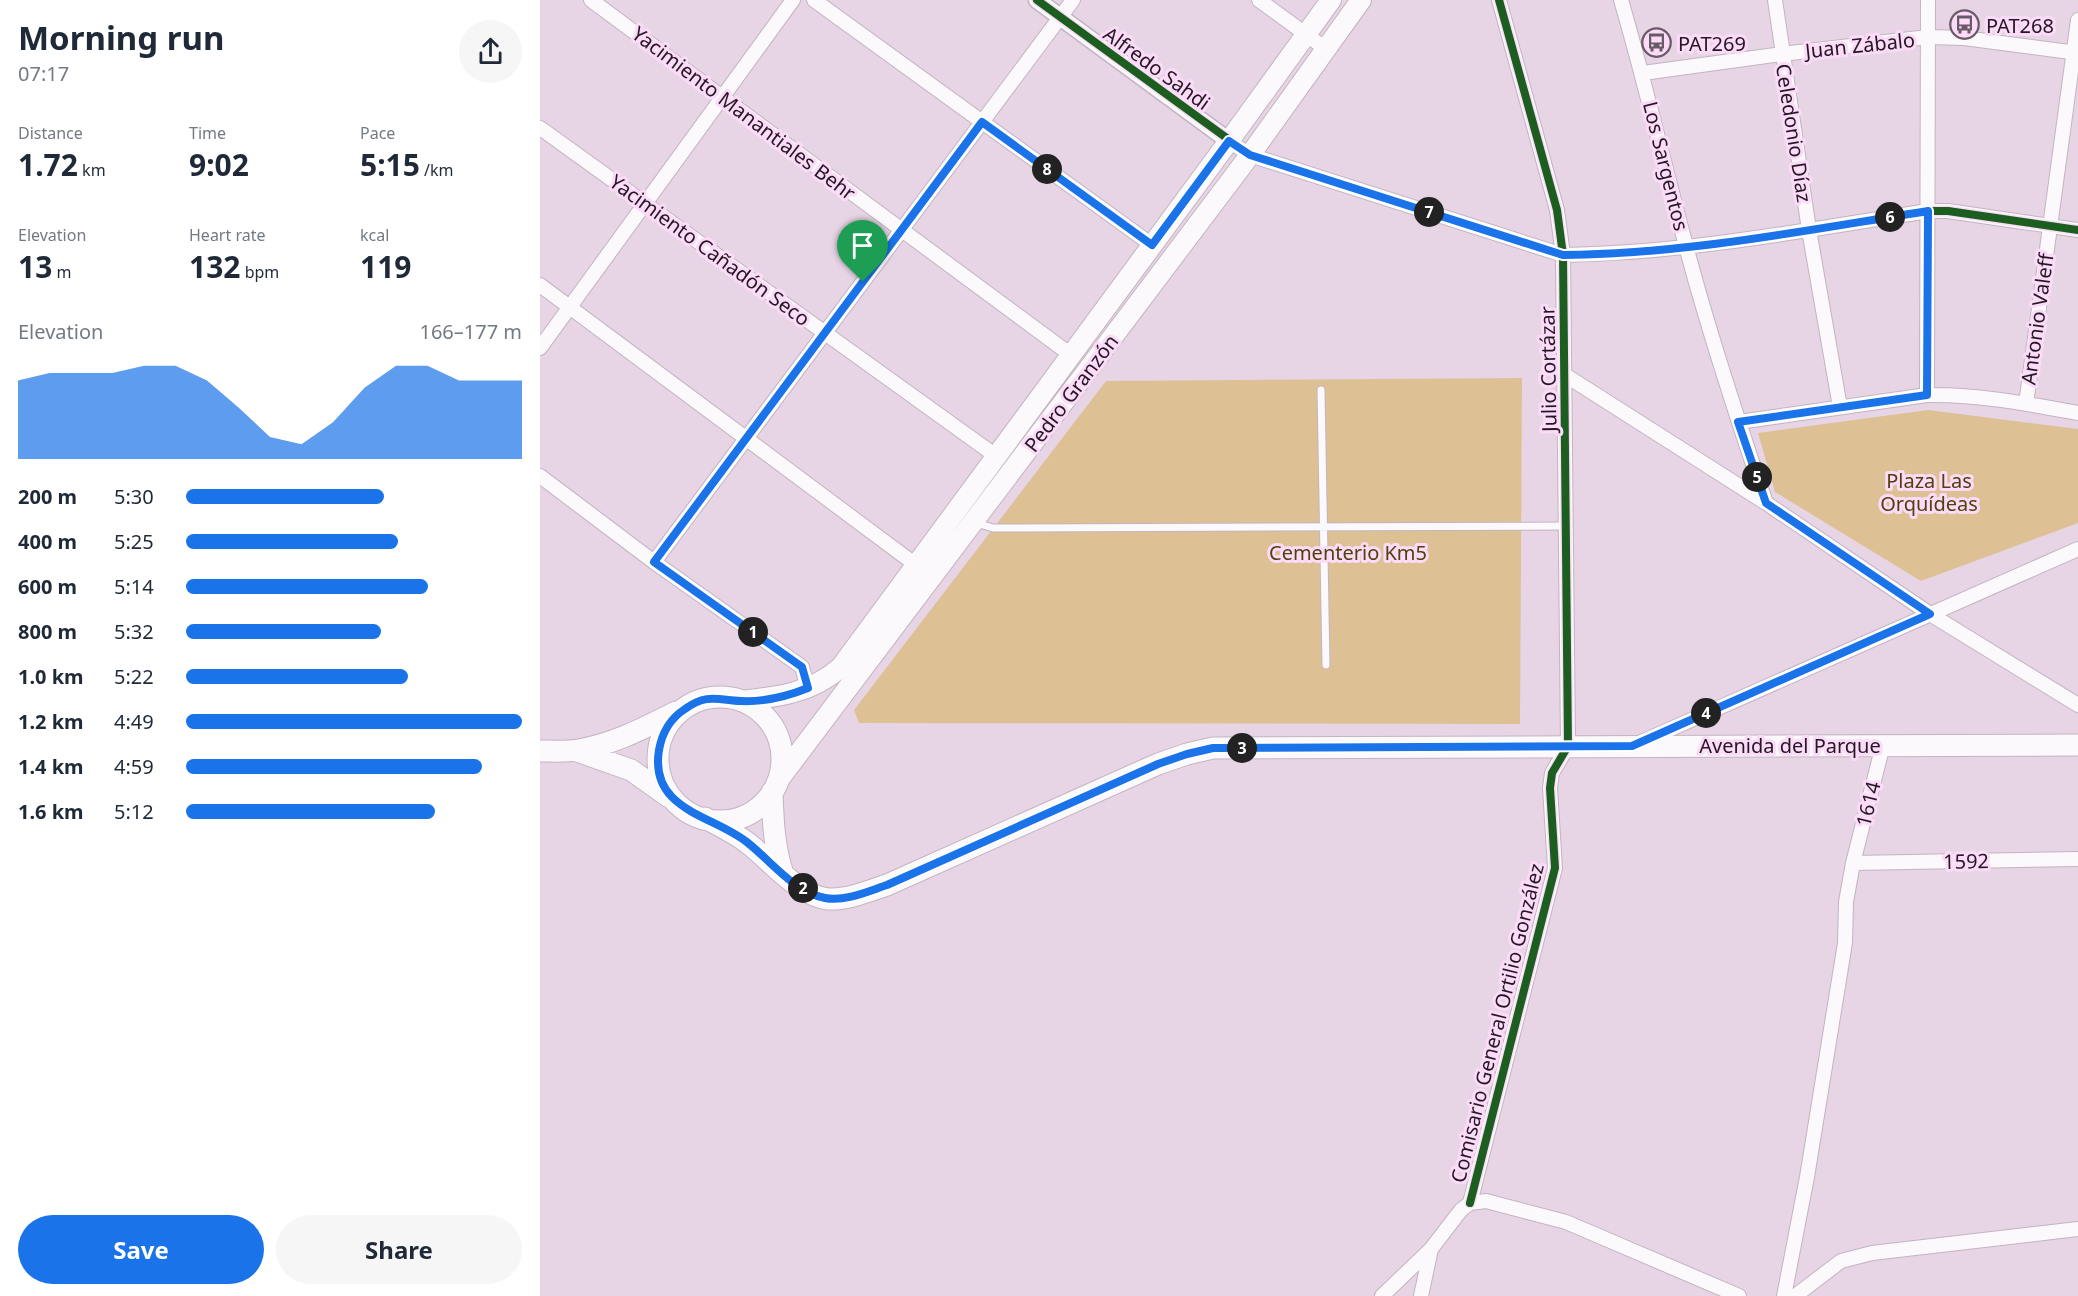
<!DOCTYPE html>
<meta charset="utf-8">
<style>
body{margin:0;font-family:"Noto Sans",sans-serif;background:#f6f6f7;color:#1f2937;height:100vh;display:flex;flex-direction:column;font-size:22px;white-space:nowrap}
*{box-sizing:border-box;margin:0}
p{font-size:20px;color:#747a83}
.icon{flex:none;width:33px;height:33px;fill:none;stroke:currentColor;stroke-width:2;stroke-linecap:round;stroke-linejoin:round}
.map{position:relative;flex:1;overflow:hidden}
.details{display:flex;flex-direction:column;background:#fff;width:540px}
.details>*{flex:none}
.pin{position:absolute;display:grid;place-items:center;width:51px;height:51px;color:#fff;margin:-62px -26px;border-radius:50% 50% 50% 0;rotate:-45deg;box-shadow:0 0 6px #0007}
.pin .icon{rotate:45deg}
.km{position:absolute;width:30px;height:30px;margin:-15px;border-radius:50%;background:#222;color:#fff;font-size:16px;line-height:30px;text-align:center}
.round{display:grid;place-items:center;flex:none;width:63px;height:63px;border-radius:32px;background:#f6f6f7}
.summary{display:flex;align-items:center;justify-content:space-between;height:102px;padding:0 18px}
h1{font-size:33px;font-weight:700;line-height:45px}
.figures{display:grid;grid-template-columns:repeat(3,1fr);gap:9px;height:102px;padding:6px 18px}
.figures div{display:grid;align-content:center}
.figures b{font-size:30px;font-weight:700}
.figures small{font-size:16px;font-weight:400}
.figures p{font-size:16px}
.chart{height:168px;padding:12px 18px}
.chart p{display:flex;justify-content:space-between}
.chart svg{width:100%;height:108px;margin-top:6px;fill:#1a73e8;opacity:.7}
.button{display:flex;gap:12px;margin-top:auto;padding:12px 18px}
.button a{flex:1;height:69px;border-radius:36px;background:#1a73e8;color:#fff;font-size:24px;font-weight:700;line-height:69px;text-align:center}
.button a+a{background:#f6f6f7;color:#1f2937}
ul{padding:0 18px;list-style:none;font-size:20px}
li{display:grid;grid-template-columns:96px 72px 1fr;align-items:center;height:45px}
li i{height:15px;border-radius:8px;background:#1a73e8}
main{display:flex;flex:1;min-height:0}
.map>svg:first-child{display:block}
.green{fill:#ddc194}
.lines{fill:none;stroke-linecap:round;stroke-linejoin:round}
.service-casing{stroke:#c3b4c1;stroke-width:9}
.minor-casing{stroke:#c3b4c1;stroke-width:16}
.tertiary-casing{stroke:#c3b4c1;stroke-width:19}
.secondary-casing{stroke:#c3b4c1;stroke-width:22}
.primary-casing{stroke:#c3b4c1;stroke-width:23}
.service{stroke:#fbf9fb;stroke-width:7}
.minor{stroke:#fbf9fb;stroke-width:14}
.tertiary{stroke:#fbf9fb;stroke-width:16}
.secondary{stroke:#fbf9fb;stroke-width:20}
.primary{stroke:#fbf9fb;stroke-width:21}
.cycleway-casing{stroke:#fcdbf8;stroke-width:11}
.cycleway{stroke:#1b5e20;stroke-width:8}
.route-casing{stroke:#fff;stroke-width:12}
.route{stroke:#1a73e8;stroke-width:8}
.labels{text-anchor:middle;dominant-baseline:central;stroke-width:6;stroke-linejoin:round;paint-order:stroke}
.poi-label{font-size:20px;fill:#241823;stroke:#fcdbf8;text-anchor:start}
.street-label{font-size:20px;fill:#241823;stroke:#fcdbf8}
.park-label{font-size:20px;fill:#51400b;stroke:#fcdbf8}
</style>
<main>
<section class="details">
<div class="summary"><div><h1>Morning run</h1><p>07:17</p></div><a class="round"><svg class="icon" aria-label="share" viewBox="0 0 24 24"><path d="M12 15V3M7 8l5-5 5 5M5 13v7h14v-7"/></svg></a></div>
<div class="figures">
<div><p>Distance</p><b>1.72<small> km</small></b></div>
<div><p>Time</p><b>9:02</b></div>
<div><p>Pace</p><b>5:15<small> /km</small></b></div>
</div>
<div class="figures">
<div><p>Elevation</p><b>13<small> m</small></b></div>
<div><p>Heart rate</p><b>132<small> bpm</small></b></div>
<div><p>kcal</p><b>119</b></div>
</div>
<div class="chart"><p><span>Elevation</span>166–177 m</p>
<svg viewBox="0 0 160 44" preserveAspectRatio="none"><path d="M0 44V12L10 9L20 9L30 9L40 6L50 6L60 12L70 23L80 35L90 38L100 29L110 15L120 6L130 6L140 12L150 12L160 12V44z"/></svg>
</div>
<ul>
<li><b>200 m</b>5:30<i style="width:59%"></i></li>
<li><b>400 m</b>5:25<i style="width:63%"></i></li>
<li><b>600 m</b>5:14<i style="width:72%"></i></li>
<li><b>800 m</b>5:32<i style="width:58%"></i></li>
<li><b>1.0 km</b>5:22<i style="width:66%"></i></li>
<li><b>1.2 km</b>4:49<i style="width:100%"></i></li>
<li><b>1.4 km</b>4:59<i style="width:88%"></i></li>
<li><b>1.6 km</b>5:12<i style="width:74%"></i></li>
</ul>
<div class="button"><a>Save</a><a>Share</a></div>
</section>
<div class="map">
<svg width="1538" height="1296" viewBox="0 0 1538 1296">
<rect width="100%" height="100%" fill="#e7d5e5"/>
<path class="green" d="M982,378L980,724L319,723L314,710L566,381Z
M1388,410L1538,429V523L1381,581L1235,492L1218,433Z"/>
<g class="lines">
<defs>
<path id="service" d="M781,390L786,665
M436,523L453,528L1026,526"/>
<path id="minor" d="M51,0L531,355
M274,0L612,245
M719,0L786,49
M1081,0C1105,82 1124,164 1146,246C1169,333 1197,418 1226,503
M1235,0L1269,230L1300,407
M1103,73L1242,54L1388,37L1424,38L1538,53
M0,128L456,456
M689,141L710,155L1023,255C1146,253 1267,230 1388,211H1408L1538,230
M0,285L376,565
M0,348L253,0
M1025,375L1226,503L1390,614L1538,705
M1387,395L1388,0
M1486,404L1538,20
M1199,422L1387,395C1437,394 1489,404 1538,413
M0,476L114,562L262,667L268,689
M114,562L533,0
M1099,743L1538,549
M1313,863L1538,859
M930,1203L1015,868L1010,788L1012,773L1028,746L1023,255L1017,210L959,0
M930,1203L946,1201L1026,1222L1199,1296
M842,1296L891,1249L921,1210L930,1203
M881,1296L891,1249
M1244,1296L1267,1177L1305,943L1306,902L1313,863L1343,745
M1255,1296L1301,1261L1332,1253L1538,1229"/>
<path id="tertiary" d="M497,0L689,141"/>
<path id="secondary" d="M201,701C238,697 272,693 301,667L689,141L791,0
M237,782L710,155L821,0"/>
<path id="primary" d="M118 759a62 62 0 1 1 124 0a62 62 0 1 1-124 0Z
M0,751C12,751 26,752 38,750C74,744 104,728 136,712
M37,751L91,770L129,797
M232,792C233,821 234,847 243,874
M165,818C180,826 195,833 209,844C231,861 259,896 288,899C308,900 329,891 347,885L618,764L647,754L673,748L1538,745"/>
</defs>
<use href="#service" class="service-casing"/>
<use href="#minor" class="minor-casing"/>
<use href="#tertiary" class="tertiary-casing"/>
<use href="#secondary" class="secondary-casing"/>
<use href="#primary" class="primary-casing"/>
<use href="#service" class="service"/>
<use href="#minor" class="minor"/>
<use href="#tertiary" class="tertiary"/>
<use href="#secondary" class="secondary"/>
<use href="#primary" class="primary"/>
<defs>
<path id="cycleway" d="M497,0L710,155L1023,255C1146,253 1267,230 1388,211H1408L1538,230
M930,1203L1015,868L1010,788L1012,773L1028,746L1023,255L1017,210L959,0"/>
</defs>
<use href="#cycleway" class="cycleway-casing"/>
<use href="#cycleway" class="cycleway"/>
</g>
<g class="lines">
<defs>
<path id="route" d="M442,122L612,245L689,141L710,155L1023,255C1146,254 1267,230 1388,211L1387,395L1198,422L1226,503L1390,614L1092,746L673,748L647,754L618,764L347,885C329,891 305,902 285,898C254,892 232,862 208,843C174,815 109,811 119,750C122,733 131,718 145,709C167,693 178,700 201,701C223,702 248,696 268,688L262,667L114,562Z"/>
</defs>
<use href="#route" class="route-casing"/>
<use href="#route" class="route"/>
</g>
<defs>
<symbol id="bus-ring" viewBox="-11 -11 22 22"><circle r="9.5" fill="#fcdbf8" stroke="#685a67" stroke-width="1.5"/><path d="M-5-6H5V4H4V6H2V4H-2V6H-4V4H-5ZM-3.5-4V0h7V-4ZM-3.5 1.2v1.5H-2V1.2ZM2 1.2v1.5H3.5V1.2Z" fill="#685a67"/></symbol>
</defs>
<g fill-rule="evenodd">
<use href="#bus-ring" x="1408" y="8" width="33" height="33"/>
<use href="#bus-ring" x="1100" y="26" width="33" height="33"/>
</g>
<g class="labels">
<g class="poi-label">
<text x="1446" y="25">PAT268</text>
<text x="1138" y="43">PAT269</text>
</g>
<g class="street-label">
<text transform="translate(1320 45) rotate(-6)">Juan Zábalo</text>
<text transform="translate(617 68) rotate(36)">Alfredo Sahdi</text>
<text transform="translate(204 113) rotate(37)">Yacimiento Manantiales Behr</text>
<text transform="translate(1254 133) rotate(81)">Celedonio Díaz</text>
<text transform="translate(1126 166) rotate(76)">Los Sargentos</text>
<text transform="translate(170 250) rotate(36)">Yacimiento Cañadón Seco</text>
<text transform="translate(1497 319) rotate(-82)">Antonio Valeff</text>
<text transform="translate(1008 369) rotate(-91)">Julio Cortázar</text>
<text transform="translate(531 393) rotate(-53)">Pedro Granzón</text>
<text x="1250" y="745">Avenida del Parque</text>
<text transform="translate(1328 804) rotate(-76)">1614</text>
<text transform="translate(1426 861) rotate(-1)">1592</text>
<text transform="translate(957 1023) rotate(-76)">Comisario General Ortilio González</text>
</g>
<g class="park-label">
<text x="1389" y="480">Plaza Las<tspan x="1389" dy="23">Orquídeas</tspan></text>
<text x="808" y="552">Cementerio Km5</text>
</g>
</g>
</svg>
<div class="pin" style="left:323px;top:282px;background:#1e9e55"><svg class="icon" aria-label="arrive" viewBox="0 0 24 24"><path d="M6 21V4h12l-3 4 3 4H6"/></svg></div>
<b class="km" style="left:213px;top:632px">1</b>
<b class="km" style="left:263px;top:888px">2</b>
<b class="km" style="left:702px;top:748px">3</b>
<b class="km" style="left:1166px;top:713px">4</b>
<b class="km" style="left:1217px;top:477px">5</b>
<b class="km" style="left:1350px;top:217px">6</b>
<b class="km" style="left:889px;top:212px">7</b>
<b class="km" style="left:507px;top:169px">8</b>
</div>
</main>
